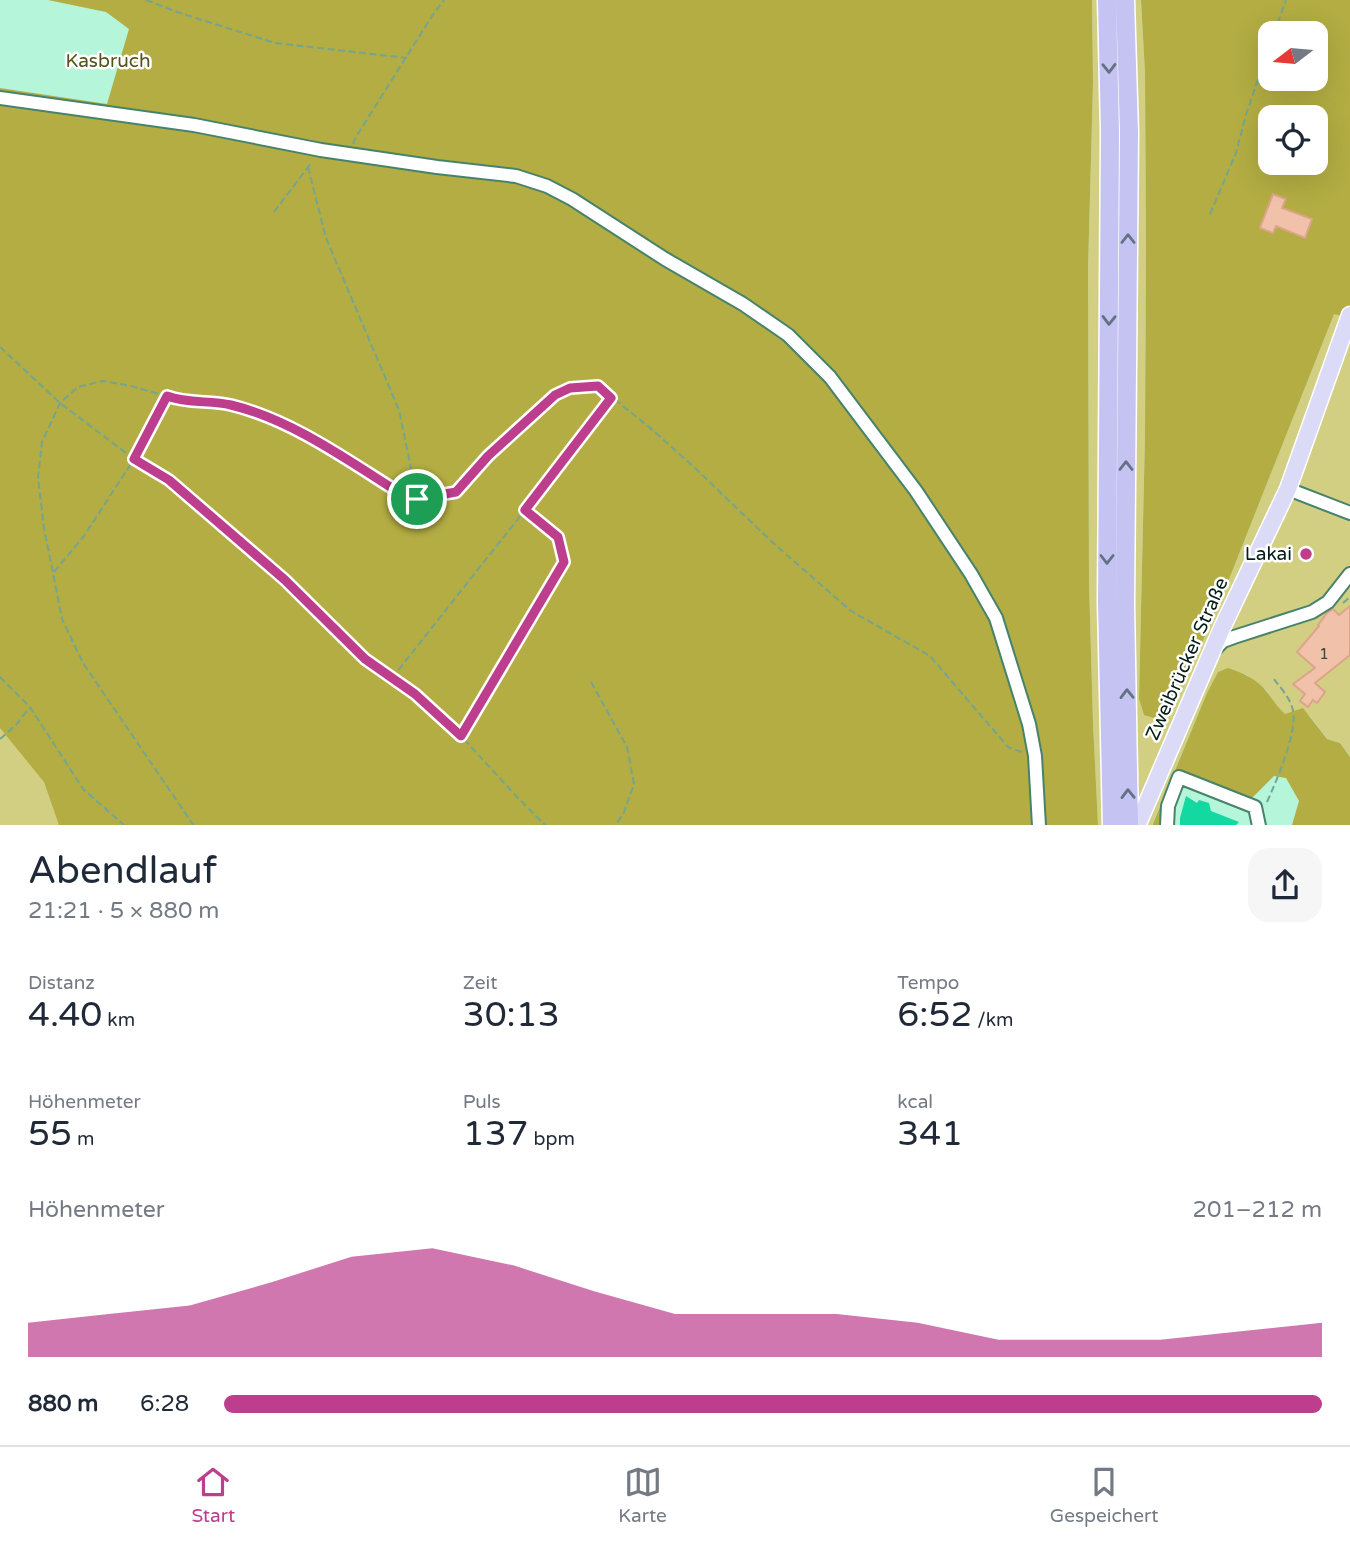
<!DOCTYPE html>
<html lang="de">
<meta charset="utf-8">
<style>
body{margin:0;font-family:"Varela Round",sans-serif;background:#f6f6f7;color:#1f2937;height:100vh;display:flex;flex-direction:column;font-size:26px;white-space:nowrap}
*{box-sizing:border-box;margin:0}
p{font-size:23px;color:#747a83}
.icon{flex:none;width:38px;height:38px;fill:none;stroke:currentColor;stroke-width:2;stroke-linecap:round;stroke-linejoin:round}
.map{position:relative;height:825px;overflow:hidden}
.panel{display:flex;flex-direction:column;background:#fff;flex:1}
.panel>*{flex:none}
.needle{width:46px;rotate:254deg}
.tools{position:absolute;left:1258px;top:21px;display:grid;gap:14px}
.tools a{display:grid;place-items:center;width:70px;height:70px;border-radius:14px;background:#fff;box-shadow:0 7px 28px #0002;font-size:35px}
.pin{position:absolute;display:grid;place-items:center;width:60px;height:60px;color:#fff;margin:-30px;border:4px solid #fff;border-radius:50%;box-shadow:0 2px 7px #0007}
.round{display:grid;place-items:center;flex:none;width:74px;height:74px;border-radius:21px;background:#f6f6f7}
.headline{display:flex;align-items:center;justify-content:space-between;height:119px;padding:0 28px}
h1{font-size:38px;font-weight:600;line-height:52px}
.figures{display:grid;grid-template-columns:repeat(3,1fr);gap:10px;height:119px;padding:7px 28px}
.figures div{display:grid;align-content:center}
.figures b{font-size:35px;font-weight:600}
.figures small{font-size:19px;font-weight:400}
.figures p{font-size:19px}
.chart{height:196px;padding:14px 28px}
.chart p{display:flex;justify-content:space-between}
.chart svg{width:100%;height:126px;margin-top:7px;fill:#bc3e8c;opacity:.7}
ul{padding:0 28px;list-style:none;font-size:23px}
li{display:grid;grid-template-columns:112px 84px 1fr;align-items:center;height:52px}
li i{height:18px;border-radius:9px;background:#bc3e8c}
.dock{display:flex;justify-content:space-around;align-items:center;height:98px;border-top:2px solid #e0e1e3;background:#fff;font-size:19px;color:#747a83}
.dock a{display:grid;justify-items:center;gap:4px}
.dock .current{color:#bc3e8c}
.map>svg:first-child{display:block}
.green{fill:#d2cf83}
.forest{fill:#b3ad43;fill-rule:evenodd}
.water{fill:#14d8a2}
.building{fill:#f2c1aa;stroke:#dba48b;stroke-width:2}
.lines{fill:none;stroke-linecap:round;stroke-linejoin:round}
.minor-casing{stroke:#47836b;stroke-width:16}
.major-casing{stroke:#fff;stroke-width:19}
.highway-casing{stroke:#fff;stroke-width:21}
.path{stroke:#73a590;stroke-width:2;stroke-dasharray:7 3.5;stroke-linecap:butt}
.minor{stroke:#fff;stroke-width:12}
.major{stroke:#dcdbf7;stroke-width:16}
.highway{stroke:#c5c3f2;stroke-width:18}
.oneway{stroke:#647084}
.route-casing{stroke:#fff;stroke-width:14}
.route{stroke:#bc3e8c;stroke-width:9}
.poi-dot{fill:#bc3e8c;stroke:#fff;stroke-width:2.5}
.labels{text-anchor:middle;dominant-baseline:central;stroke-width:5;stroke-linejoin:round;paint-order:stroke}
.number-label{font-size:16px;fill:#40473a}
.park-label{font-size:19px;fill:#55521a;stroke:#fff}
.poi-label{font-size:19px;fill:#041e15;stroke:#fff;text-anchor:end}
.street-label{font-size:19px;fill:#041e15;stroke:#fff}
</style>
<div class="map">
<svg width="1350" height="826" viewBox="0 0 1350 826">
<rect width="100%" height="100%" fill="#b5f5d9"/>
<path class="green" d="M1092,0H1141L1145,73L1146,250L1145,435L1139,699L1144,715L1172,709L1218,607L1334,313L1350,318V757L1340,743L1327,739L1309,715L1285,714L1275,706L1267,691L1247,675L1228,669L1218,672L1207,693L1152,825H1098L1093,723L1089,583L1088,270L1093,83Z
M0,660L138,825H0Z"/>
<path class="forest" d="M48,0H1092L1093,83L1088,270L1089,583L1093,723L1098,825H59L44,782L0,728V88L107,104L129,29L106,12Z
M1141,0H1350V318L1334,314L1218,607L1172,709L1154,718L1144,715L1139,699L1145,435L1146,250L1145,73ZM1270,33H1316V79H1270ZM1270,117H1316V163H1270Z
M1228,668C1243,673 1257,679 1267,692C1273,700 1277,707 1285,714L1303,708L1327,739L1340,743L1350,757V825H1292L1299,801L1286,778L1274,776L1249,801L1189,778L1177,784L1165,825L1152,826L1207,693L1218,672Z"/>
<path class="water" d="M1186,796L1197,803L1199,800L1209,803L1211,811L1239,822L1236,825H1180V818Z"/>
<path class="building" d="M1273,194L1286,199L1282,208L1312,219L1305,238L1276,226L1273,233L1260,228Z
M1350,606V655L1315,683L1325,692L1317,703L1313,700L1308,707L1300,701L1305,694L1293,684L1315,668L1297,652L1319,626L1318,625L1327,613L1333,609L1339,615Z"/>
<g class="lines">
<defs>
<path id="minor" d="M0,98L194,125L321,150L437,167L516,176L547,186L572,199L665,259L743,304L788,335L830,377L916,491L971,574L996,618L1029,724L1035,756L1039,826
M1288,489L1350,513
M1214,650L1223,641L1234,637L1312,612L1328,602L1350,574
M1167,826L1168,806L1179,777L1255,807L1259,826"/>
<path id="major" d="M1137,826L1222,628L1288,489L1350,315"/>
<path id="highway" d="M1107,0L1110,132L1107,603L1112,826
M1125,0L1129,132L1125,605L1129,826"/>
</defs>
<use href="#minor" class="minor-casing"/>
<use href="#major" class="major-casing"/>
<use href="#highway" class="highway-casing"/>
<path class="path" d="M146,0L180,13L275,43L407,58
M1274,33L1286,0
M353,144L356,137L432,16L444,0
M308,167L326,238L399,410L417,497
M274,212L312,162
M1210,214L1236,153L1246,115L1270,44
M0,347L60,403L134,459L169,480L284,580L365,659L415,694L461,736L518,798L546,826
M54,572L84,536L134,459L167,396
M1343,603L1350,597
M0,677L30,707L83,789L125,826
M392,678L525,510L610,399
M591,682L627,747L634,784L624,812L615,826
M461,735L564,562L558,537L525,510
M0,739L16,725L29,708
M1267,802C1276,782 1300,727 1292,707C1289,697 1280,687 1274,679
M194,826L83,663L62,619L44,528L38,478L42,442L60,403L78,387L103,381L131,386L180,400L230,405L267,417L316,441L403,495L417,499L456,492L488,456L555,395L570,388L598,386L649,427L694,467L772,542L851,611L930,656L1008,747L1024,753"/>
<use href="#minor" class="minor"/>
<use href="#major" class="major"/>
<use href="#highway" class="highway"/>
</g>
<defs><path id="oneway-chevron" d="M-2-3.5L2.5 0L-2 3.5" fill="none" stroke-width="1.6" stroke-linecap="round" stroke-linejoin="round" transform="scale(1.75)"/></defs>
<g class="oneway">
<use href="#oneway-chevron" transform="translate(1109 68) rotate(89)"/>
<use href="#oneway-chevron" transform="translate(1128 239) rotate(-90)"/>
<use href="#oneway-chevron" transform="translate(1109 320) rotate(91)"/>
<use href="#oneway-chevron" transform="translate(1126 466) rotate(-90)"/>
<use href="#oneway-chevron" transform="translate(1107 559) rotate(90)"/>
<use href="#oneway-chevron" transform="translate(1127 694) rotate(-91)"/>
<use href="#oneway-chevron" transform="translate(1128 794) rotate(-91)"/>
</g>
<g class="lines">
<defs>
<path id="route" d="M598,386L611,398L525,510L558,537L564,562L461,736L415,694L365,659L285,580L169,480L134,459L167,396C188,404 210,400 231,405C293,420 350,462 403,495L417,499L456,492L488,456L555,395L570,388Z"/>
</defs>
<use href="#route" class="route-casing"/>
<use href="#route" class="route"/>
</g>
<circle class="poi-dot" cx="1306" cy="554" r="7"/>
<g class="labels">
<g class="number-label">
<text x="1324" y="654">1</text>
</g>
<g class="park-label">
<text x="108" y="61">Kasbruch</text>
</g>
<g class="poi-label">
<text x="1292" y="554">Lakai</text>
</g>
<g class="street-label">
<text transform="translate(1187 659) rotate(-66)">Zweibrücker Straße</text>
</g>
</g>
</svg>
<div class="tools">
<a><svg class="needle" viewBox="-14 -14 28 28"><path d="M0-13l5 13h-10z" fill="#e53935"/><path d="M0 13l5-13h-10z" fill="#747a83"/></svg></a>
<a><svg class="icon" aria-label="locate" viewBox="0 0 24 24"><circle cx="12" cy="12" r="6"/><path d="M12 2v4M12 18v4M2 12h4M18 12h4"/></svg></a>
</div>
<div class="pin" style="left:417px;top:499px;background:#1e9e55"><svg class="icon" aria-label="arrive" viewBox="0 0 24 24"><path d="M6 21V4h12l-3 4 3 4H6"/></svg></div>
</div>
<section class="panel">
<div class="headline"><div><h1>Abendlauf</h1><p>21:21 · 5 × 880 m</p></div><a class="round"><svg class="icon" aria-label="share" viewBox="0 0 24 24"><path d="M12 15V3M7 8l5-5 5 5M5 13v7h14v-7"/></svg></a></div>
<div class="figures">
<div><p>Distanz</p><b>4.40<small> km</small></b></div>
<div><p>Zeit</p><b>30:13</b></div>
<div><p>Tempo</p><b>6:52<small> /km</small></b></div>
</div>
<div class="figures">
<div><p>Höhenmeter</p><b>55<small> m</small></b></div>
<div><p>Puls</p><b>137<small> bpm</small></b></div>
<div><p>kcal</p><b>341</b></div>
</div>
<div class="chart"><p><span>Höhenmeter</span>201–212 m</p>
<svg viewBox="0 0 160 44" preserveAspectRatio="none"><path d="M0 44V32L10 29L20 26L30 18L40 9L50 6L60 12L70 21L80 29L90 29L100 29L110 32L120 38L130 38L140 38L150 35L160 32V44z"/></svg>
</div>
<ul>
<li><b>880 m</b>6:28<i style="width:100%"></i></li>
</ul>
</section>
<nav class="dock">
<a class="current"><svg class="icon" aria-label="home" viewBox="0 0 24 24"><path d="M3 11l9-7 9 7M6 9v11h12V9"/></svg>Start</a>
<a><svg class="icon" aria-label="map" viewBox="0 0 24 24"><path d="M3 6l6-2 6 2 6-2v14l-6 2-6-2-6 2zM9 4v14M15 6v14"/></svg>Karte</a>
<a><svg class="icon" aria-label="saved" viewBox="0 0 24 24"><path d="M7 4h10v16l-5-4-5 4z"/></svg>Gespeichert</a>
</nav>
